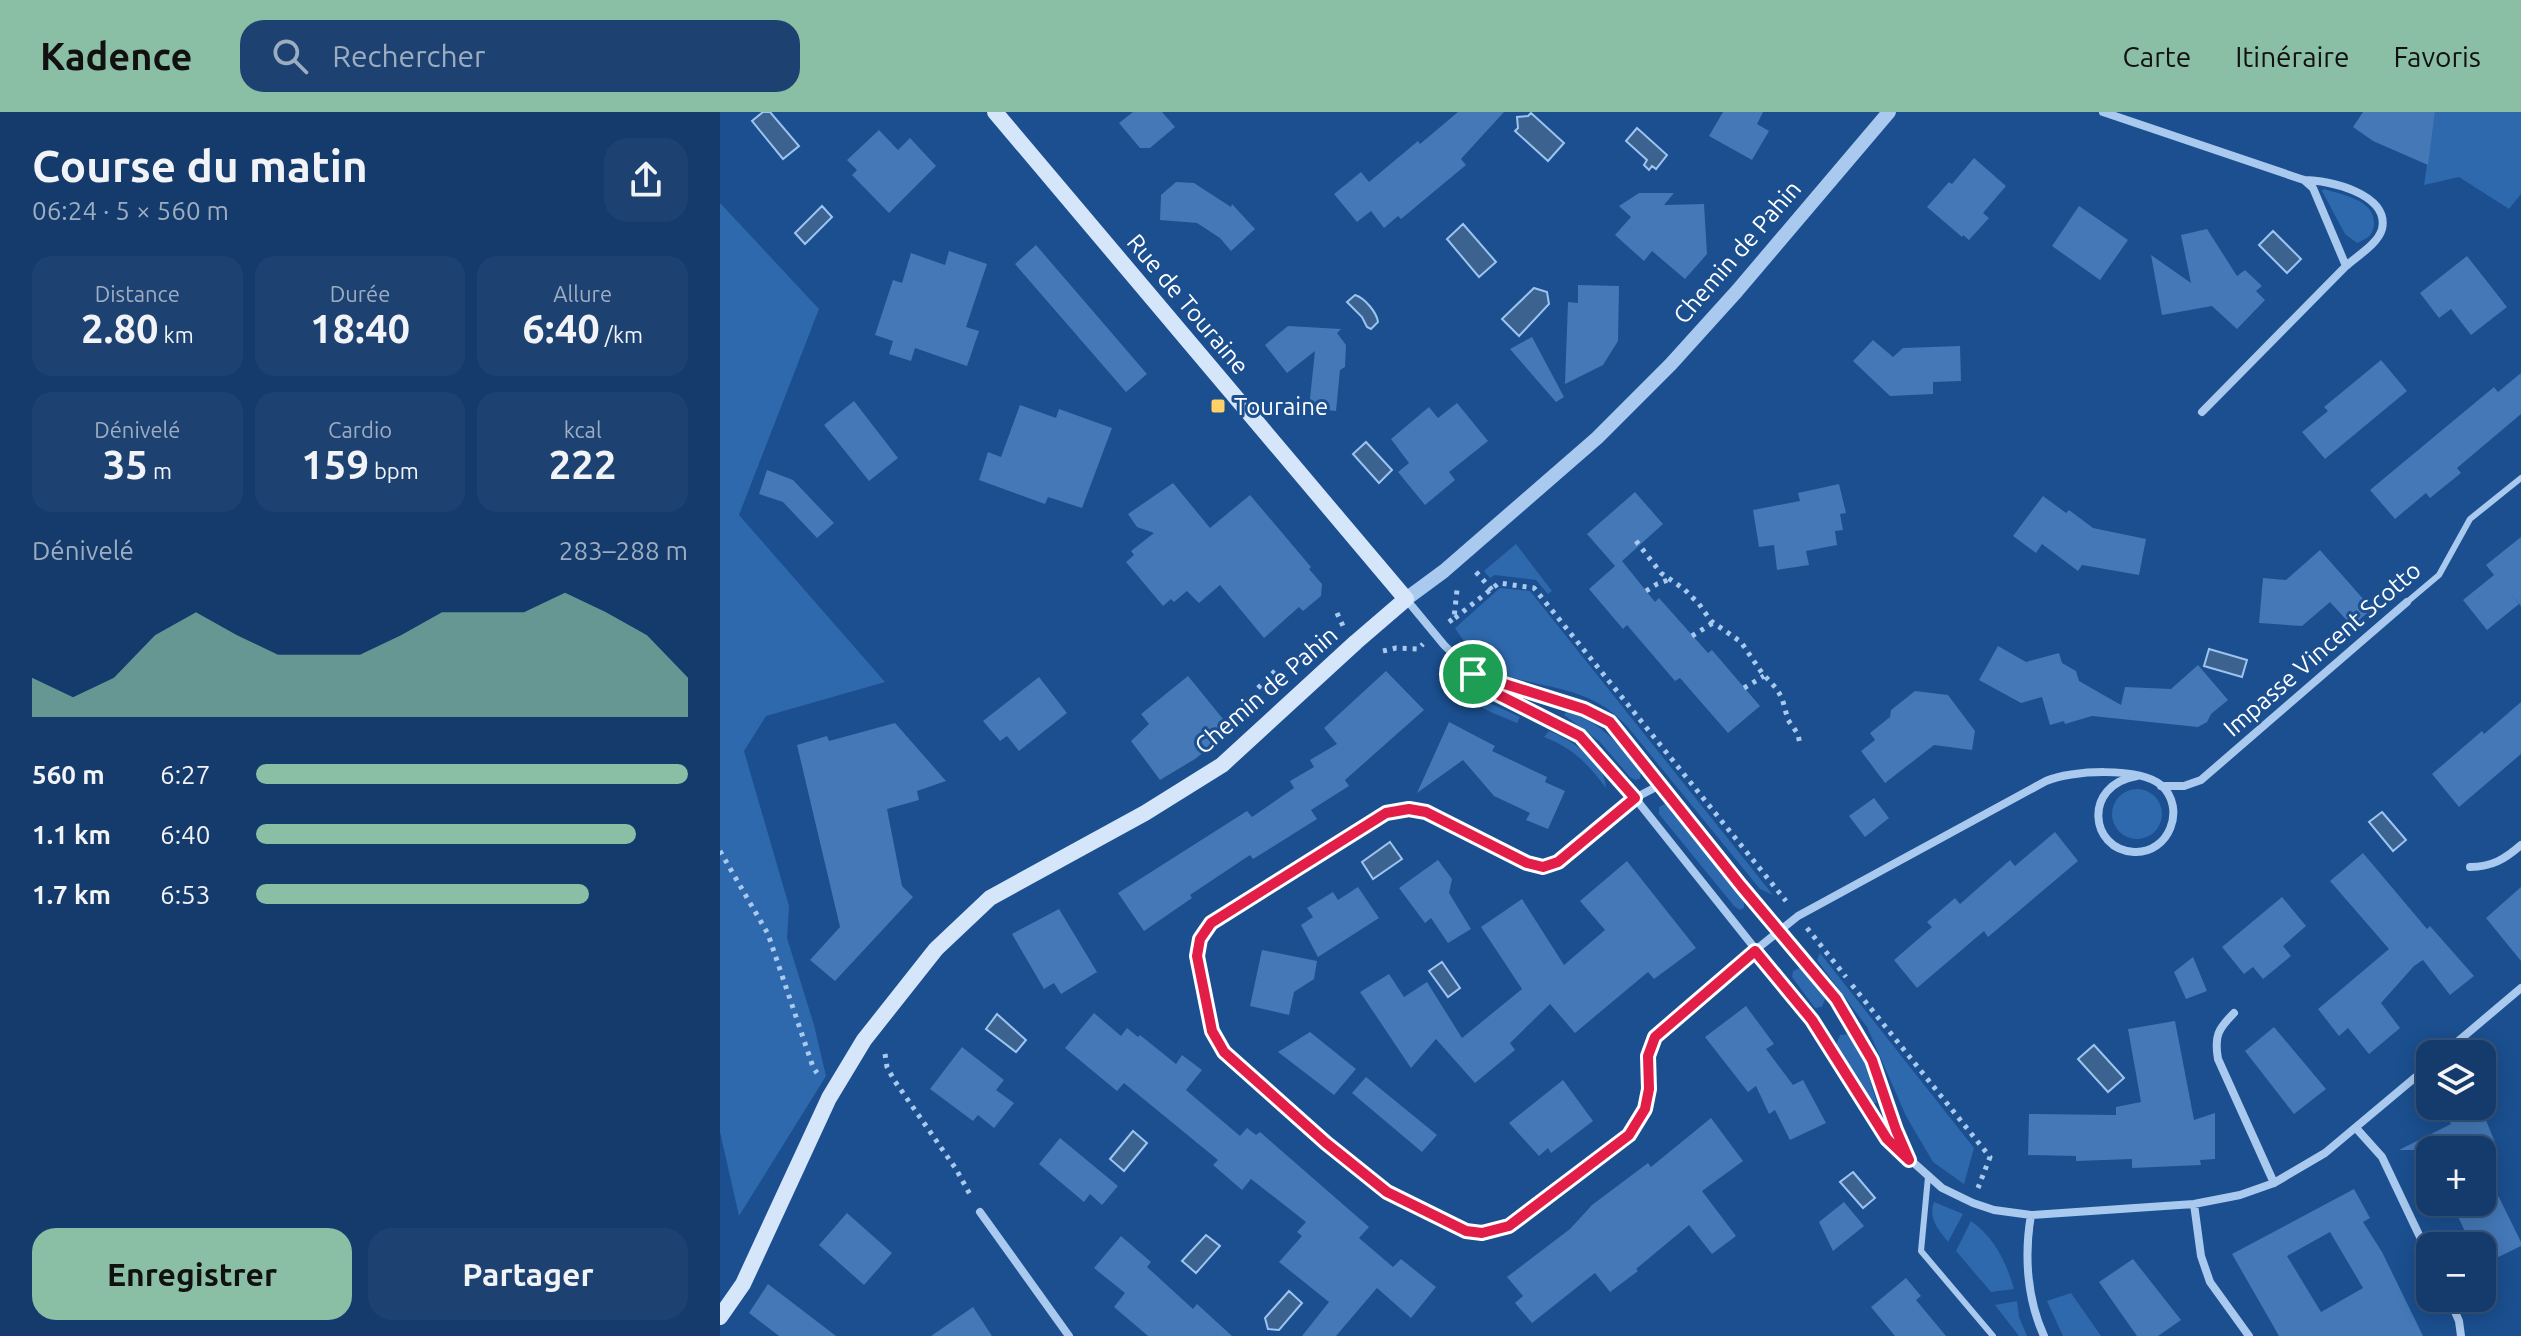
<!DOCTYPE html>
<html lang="fr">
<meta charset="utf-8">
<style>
body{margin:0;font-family:Ubuntu,sans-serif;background:#1d4271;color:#f1f3f6;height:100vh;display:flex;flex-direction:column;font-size:30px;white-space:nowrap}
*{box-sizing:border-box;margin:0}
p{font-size:26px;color:#9dadc1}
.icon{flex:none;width:44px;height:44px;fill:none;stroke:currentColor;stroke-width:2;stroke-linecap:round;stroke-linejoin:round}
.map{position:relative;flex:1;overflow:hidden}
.panel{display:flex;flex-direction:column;background:#143b6b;width:720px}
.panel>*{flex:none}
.fabs{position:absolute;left:1696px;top:928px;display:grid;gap:16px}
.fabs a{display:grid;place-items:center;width:80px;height:80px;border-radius:16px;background:#143b6b;box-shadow:0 4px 20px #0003,0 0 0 2px #33557e;font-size:40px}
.pin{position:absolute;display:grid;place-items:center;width:68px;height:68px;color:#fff;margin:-34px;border:4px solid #fff;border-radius:50%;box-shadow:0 2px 8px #0007}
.round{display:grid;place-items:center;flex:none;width:84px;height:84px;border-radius:24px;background:#1d4271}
.headline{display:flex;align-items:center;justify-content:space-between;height:136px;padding:0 32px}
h1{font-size:44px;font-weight:700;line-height:60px}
.metrics{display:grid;grid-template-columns:repeat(3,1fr);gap:12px;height:136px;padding:8px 32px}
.metrics div{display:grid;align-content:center;border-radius:20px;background:#1d4271;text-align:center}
.metrics b{font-size:40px;font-weight:700}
.metrics small{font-size:22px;font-weight:400}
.metrics p{font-size:22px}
.chart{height:224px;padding:16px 32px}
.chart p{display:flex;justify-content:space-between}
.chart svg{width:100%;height:144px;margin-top:8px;fill:#8abfa5;opacity:.7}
.primary-button{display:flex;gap:16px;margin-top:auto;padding:16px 32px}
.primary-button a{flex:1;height:92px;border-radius:24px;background:#8abfa5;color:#111;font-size:32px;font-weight:700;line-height:92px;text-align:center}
.primary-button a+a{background:#1d4271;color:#f1f3f6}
ul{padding:0 32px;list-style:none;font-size:26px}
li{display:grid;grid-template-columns:128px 96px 1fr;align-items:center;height:60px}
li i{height:20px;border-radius:10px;background:#8abfa5}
header{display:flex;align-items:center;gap:48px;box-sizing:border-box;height:112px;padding:0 40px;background:#8abfa5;color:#111}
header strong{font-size:38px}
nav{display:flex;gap:44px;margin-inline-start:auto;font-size:28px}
.search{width:560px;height:72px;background:#1d4271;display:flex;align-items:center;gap:20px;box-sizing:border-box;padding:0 28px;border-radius:24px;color:#9dadc1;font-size:30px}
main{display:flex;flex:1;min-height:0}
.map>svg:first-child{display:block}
.green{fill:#2e69ad}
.water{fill:#3c6290;stroke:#9cc4f0;stroke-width:2}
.building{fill:#4478b7;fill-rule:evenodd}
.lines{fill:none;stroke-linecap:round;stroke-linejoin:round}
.path{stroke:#a9c9ee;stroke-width:5;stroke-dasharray:4 6;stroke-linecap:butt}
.service{stroke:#a9c9ee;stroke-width:6}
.minor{stroke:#a9c9ee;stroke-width:8}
.tertiary{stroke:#a9c9ee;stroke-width:14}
.secondary{stroke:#d6e6fa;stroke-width:16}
.route-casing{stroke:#fff;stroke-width:16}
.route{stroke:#e11d48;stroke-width:10}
.poi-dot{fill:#ffd166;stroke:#1b4f8f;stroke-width:3}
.labels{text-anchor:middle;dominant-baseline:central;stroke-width:6;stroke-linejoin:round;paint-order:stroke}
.street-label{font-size:24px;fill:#fff;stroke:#1b4f8f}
.poi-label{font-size:24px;fill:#fff;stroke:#1b4f8f;text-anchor:start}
</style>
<header>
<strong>Kadence</strong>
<div class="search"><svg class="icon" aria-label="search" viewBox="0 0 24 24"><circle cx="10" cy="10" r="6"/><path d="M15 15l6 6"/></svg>Rechercher</div>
<nav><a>Carte</a><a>Itinéraire</a><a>Favoris</a></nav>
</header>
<main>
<section class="panel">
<div class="headline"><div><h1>Course du matin</h1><p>06:24 · 5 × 560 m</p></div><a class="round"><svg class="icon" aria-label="share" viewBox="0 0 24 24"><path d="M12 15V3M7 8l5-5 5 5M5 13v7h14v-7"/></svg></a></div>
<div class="metrics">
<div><p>Distance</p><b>2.80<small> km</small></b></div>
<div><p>Durée</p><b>18:40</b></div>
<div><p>Allure</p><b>6:40<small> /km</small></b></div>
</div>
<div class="metrics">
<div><p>Dénivelé</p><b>35<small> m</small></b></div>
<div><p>Cardio</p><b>159<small> bpm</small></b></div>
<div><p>kcal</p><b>222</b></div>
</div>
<div class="chart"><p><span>Dénivelé</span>283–288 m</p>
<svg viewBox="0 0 160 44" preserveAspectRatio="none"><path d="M0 44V32L10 38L20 32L30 19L40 12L50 19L60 25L70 25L80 25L90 19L100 12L110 12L120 12L130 6L140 12L150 19L160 32V44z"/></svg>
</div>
<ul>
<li><b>560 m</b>6:27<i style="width:100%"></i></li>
<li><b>1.1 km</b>6:40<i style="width:88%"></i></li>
<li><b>1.7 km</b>6:53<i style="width:77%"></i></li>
</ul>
<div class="primary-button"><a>Enregistrer</a><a>Partager</a></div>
</section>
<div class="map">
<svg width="1801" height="1224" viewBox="0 0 1801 1224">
<rect width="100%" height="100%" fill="#1b4f8f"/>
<path class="green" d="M1715,0H1801V82L1789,97L1739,65L1704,73Z
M1604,77C1623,83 1656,88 1654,113C1653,124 1646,127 1637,131L1625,122L1602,79Z
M0,91L99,197L19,403L165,570L46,604L24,639L69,794L67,826L94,913L106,964L19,1104L0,1020Z
M796,432L832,479L828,482L816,468L775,463L770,466L764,459Z
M780,476L810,479L1053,783L1040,777L907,614C898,605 889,597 878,591C850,575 812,573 782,562C764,552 745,533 735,516Z
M740,572L765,589L800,605L797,611C775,602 751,593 735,575Z
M847,599C881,610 900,633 921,660L920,667L915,668L910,665L880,630L844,603Z
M829,619C851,628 885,649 886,676C868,652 853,636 824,625Z
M1392 702a25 25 0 1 1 50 0a25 25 0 1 1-50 0Z
M945,692L1024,787V796L1020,798L1014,794L939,702V695Z
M1100,841L1254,1036L1244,1072L1213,1050L1186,1004L1147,915L1097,848Z
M1080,856L1105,887L1102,895L1095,896L1072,865L1073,859Z
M1130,922L1145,951L1157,991H1151L1116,933L1120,923Z
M1214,1090L1243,1102L1228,1130C1218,1117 1208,1107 1214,1090Z
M1251,1109C1275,1126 1286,1150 1294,1177L1271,1180L1236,1139Z
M1351,1181L1381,1224H1343L1327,1189Z
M1297,1189L1299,1205L1307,1224H1299L1275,1193Z"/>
<path class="water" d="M43,0H50L79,34L63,47L32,9Z
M811,1L844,31L828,49L795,19L798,16L797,5L808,4Z
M917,16L947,43L936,57L932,54L929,58L924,53L927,48L906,29Z
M102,94L112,105L85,132L75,121Z
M743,112L776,150L759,165L727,127Z
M1553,119L1581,147L1567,161L1539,133Z
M814,176L827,180L829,192L799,224L782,207Z
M635,183C645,186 657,201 658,210L651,217L647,215L642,205L627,190Z
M646,330L672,358L659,371L633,342Z
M1489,537L1527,548L1522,565L1484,554Z
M1662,700L1686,728L1673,739L1649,710Z
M670,730L682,747L653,767L642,750Z
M722,850L740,876L728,885L709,859Z
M277,902L306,928L296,940L266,917Z
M1374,933L1404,966L1388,980L1358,947Z
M413,1019L427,1031L404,1059L390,1047Z
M1133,1060L1155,1086L1143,1096L1120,1070Z
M486,1123L500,1134L476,1161L462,1149Z
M569,1179L582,1191L559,1218L548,1217L545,1206Z"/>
<path class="building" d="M413,0H442L455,15L430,36H420L399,11Z
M738,0H784L741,47L746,53L681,107L678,104L664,116L651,99L637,110L614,82L641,60L649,70L698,29L700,32Z
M1003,0H1043L1037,12L1049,19L1032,48L989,24Z
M1643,0H1715L1708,53L1653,29L1633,15Z
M159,18L178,38L190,26L216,54L169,101L132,63L137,58L127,48Z
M1254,46L1286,74L1263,101L1269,106L1249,128L1243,123L1242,125L1207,95L1229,70L1232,72Z
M456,70L474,71L511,95L512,92L535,117L511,139L500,126L477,111L440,108L441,83Z
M919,81H954L944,93L984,92L987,142L965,167L932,139L924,149L895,123L911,105L899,94Z
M1359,94L1408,128L1380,168L1332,134Z
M1487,117L1517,164L1525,158L1542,174L1536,179L1545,188L1517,217L1492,194L1442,203L1431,143L1471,171L1461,123Z
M316,133L427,262L406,280L295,152Z
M229,139L267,152L246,215L259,219L247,254L195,236L191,249L169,242L173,229L155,223L173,168L182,171L191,141L225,153Z
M1747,144L1787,195L1751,223L1731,197L1719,206L1700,181Z
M858,173L899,174L898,229L883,253L845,272L848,190L858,191Z
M568,214L621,217L617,221L626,233L625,255L620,258L616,299L589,296L595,239L567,261L545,233Z
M812,225L844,285L836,290L790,237Z
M1153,228L1173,245L1183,236L1240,234L1241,269L1213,270V282L1170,284L1133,249Z
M1661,248L1687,279L1605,347L1582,320L1608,299L1604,295Z
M1801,261V302L1737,356L1741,361L1710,386L1706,381L1675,407L1650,378L1774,275L1778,280Z
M134,289L178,346L149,369L104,313Z
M737,291L768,329L729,360L735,368L705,393L678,360L689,351L671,327L709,295L718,306Z
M300,293L336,306L339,297L392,316L362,396L328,385L325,392L259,368L268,340L281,345Z
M47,358L73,368L114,411L97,426L63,390L39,382Z
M453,371L490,416L530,383L591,455L589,457L602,472L601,484L583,499L579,495L544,526L500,473L479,491L467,479L454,490L451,487L443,494L406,450L414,443L411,439L434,421L417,415L408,402Z
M1119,372L1126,401L1120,402L1123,418L1115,419L1117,433L1086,439L1089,453L1057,458L1054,433L1039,435L1033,398L1080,389L1078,381Z
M915,380L943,412L902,449L935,490L939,486L988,541L992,538L1040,594L1008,621L960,566L955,569L907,513L903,517L869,477L895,454L867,422Z
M1323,384L1346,401L1349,398L1373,416L1426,427L1419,463L1362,453L1358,459L1322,432L1316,441L1293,424Z
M1801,425V494L1791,482L1799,492L1767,518L1743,488L1774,463L1766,453Z
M1600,438L1652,497L1632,514L1610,490L1582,514L1539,511L1543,466L1566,468Z
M1278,534L1306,550L1339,541L1342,551L1356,559L1359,569L1401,593L1405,575L1451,577L1478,553L1508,588L1491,602L1487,610L1478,615L1372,604L1345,612L1344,609L1330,613L1322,585L1301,591L1259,568Z
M666,559L704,598L625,668L629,674L591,698L597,707L533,747L530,743L470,783L472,786L424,819L398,781L527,699L532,705L574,676L570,669L594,655L590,648L617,632L604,616Z
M468,564L512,618L475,647L440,668L411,629L429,612L421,602Z
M319,565L347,601L299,639L287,624L280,629L263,609Z
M1195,579L1228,583L1255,619L1252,638L1214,633L1165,671L1141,639L1155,628L1150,621L1170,605L1171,598Z
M1801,590V642L1739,695L1712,662L1762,619L1764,622Z
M729,610L775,634L772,639L827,665L825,670L845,679L828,717L806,708L810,701L774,684L743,648L697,681Z
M175,611L226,669L197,679L199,688L167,697L182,774L193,785L115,869L90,848L120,815L77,633L107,624L109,629Z
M1154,686L1169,706L1145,725L1129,704Z
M1335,720L1358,749L1268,825L1264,819L1197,876L1174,848L1212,815L1207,810L1235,786L1240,792L1290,748L1295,754Z
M1643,741L1707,817L1710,814L1754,864L1730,883L1703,848L1694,854L1661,891L1680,916L1649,942L1628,916L1619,924L1598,897L1669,837L1610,769Z
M718,748L732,767L729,781L751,817L728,831L711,806L705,811L679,776Z
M907,749L976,836L934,867L928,860L855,921L830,892L790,931L795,938L755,971L716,927L691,956L640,880L669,862L684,885L707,870L742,926L802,877L761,815L802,787L844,853L885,818L860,789Z
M638,775L659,806L598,845L581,813L593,805L587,796L613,780L618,788Z
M1801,775V849L1766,806Z
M1562,785L1586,814L1563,834L1571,844L1543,867L1533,855L1524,862L1502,835Z
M339,797L377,860L341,882L334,871L324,877L292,822Z
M542,838L597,849L594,867L574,880L569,903L530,894Z
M1473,845L1487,879L1466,887L1454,860Z
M1026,894L1054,932L1046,937L1073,973L1083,968L1106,1011L1070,1028L1055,998L1049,1002L1036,974L1028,980L985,925Z
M374,901L401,924L407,916L418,925L420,923L456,952L462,943L482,958L466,978L520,1024L527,1016L536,1023L540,1020L649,1115L639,1126L673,1155L681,1147L716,1175L691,1206L657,1176L616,1224H582L609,1190L559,1150L582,1124L577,1120L586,1110L531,1067L522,1078L493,1053L498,1048L404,971L397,979L345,936Z
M1455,909L1474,1008L1495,1001V1047L1480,1048L1481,1053L1412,1056V1047L1356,1049V1044L1308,1043L1309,1002L1396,1003V995L1421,990L1408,917Z
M1554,915L1606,977L1574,1002L1525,939Z
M590,920L636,957L614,983L558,940Z
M242,935L284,968L276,978L294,991L274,1016L258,1003L253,1009L210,977Z
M646,965L717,1023L702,1040L632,981Z
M843,968L873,1009L831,1041L828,1036L819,1044L789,1011Z
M1752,994H1760L1775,1030L1758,1038H1679L1731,1012L1728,1005Z
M991,1006L1023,1049L982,1079L1016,1124L992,1142L969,1113L916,1157L918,1159L890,1180L875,1161L812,1211L795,1191L803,1184L787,1165L850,1117L872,1093L928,1051L931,1055Z
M340,1026L398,1074L382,1093L370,1082L364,1090L319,1052Z
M1762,1051L1801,1130V1134L1762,1153V1134H1752L1731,1090H1762Z
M1634,1077L1650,1106L1643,1110L1662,1140L1703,1224H1559L1512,1142ZM1610,1120L1643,1176L1601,1200L1567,1144Z
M1124,1090L1144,1114L1113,1139L1099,1110Z
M127,1101L172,1141L144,1173L99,1133Z
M401,1124L431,1150L427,1155L473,1197L477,1192L512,1224H428L394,1195L405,1181L374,1156Z
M1413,1147L1461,1208L1438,1224H1417L1379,1170Z
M1186,1166L1201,1184L1196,1188L1226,1224H1175L1151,1195Z
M48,1172L116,1224H59L29,1201Z
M253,1195L272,1224H211Z"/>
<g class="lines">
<path class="path" d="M916,429L941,461L964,477L979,492L991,509L1021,530L1042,561L1056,576L1062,586L1068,608L1078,622L1080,633
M756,460L772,478
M926,479L937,472L948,468
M617,501L623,514
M735,506L779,471L814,476L1066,789
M729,510L734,506L737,478L735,475
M972,524L993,511
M663,539L676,536L698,537L703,532
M538,576L557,557
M1024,576L1044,564
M0,739L48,822L93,955L97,961
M1087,816L1126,865
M1132,873L1270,1045L1258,1076
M165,942L167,955L174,968L236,1057L252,1086"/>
<path class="service" d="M1687,490L1719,463L1750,407L1801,366
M1208,1065L1201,1139L1273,1224"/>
<path class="minor" d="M1383,0L1584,68C1609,68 1670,82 1662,117C1658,132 1637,144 1626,154L1482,300
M1584,68L1593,76L1626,154
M686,487L724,533L771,579L860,624L915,686L1092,908L1167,1027L1222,1076L1253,1091L1274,1098L1311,1103L1474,1092L1520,1083L1554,1071L1605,1041L1710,953
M758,564L864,597L890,610L1021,774L1116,887L1152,948L1176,1018L1187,1044
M940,673L915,686L899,699L838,750L823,755L807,751L706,700L689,697L666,701L491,811L480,827L477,844L492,919L504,940L606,1031L667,1080L746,1119L762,1121L779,1118L789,1114L909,1023L925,997L929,977L928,944L935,925L1028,844L1078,804L1326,669C1351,658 1419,655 1441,673C1467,696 1449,742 1414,740C1370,738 1362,673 1417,664
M1441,674H1464L1481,668L1687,490
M1750,755C1772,755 1785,747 1801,733
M1514,901C1498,917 1494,924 1498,947L1554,1071
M1723,942L1801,876
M1636,1016L1662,1045L1710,1146
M1474,1092L1481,1144L1490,1170L1529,1224
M260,1100L349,1224
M1311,1103C1304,1143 1307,1187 1324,1224
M1729,1186L1739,1209L1741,1224"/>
<path class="tertiary" d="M686,487L724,459L877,326L951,252L1017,179L1169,0"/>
<path class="secondary" d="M0,1205L23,1172L109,986L144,928L216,837L270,786L425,701L502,653L636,530L686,487L275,0"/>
</g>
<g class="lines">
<defs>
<path id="route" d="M753,562L864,597L890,610L1021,774L1116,887L1152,948L1176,1018L1189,1048L1167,1027L1092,908L1035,839L935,925L928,944L929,977L925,997L909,1023L789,1114L762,1121L746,1119L667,1080L606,1031L504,940L492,919L477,844L480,827L491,811L666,701L689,697L706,700L807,751L823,755L838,750L915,686L860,624L771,579Z"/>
</defs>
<use href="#route" class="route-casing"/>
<use href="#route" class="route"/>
</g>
<rect class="poi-dot" x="490" y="286" width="16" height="16" rx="4"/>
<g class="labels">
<g class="street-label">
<text transform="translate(1017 140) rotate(-49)">Chemin de Pahin</text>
<text transform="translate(468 192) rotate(50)">Rue de Touraine</text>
<text transform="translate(1602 537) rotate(-41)">Impasse Vincent Scotto</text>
<text transform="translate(546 578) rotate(-41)">Chemin de Pahin</text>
</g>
<g class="poi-label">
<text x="514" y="294">Touraine</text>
</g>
</g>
</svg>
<div class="fabs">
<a><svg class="icon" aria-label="layers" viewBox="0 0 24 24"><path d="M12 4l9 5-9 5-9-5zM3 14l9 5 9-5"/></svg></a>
<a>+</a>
<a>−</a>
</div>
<div class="pin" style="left:753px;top:562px;background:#1e9e55"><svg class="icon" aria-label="arrive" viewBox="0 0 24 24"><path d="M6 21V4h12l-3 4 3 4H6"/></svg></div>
</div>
</main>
